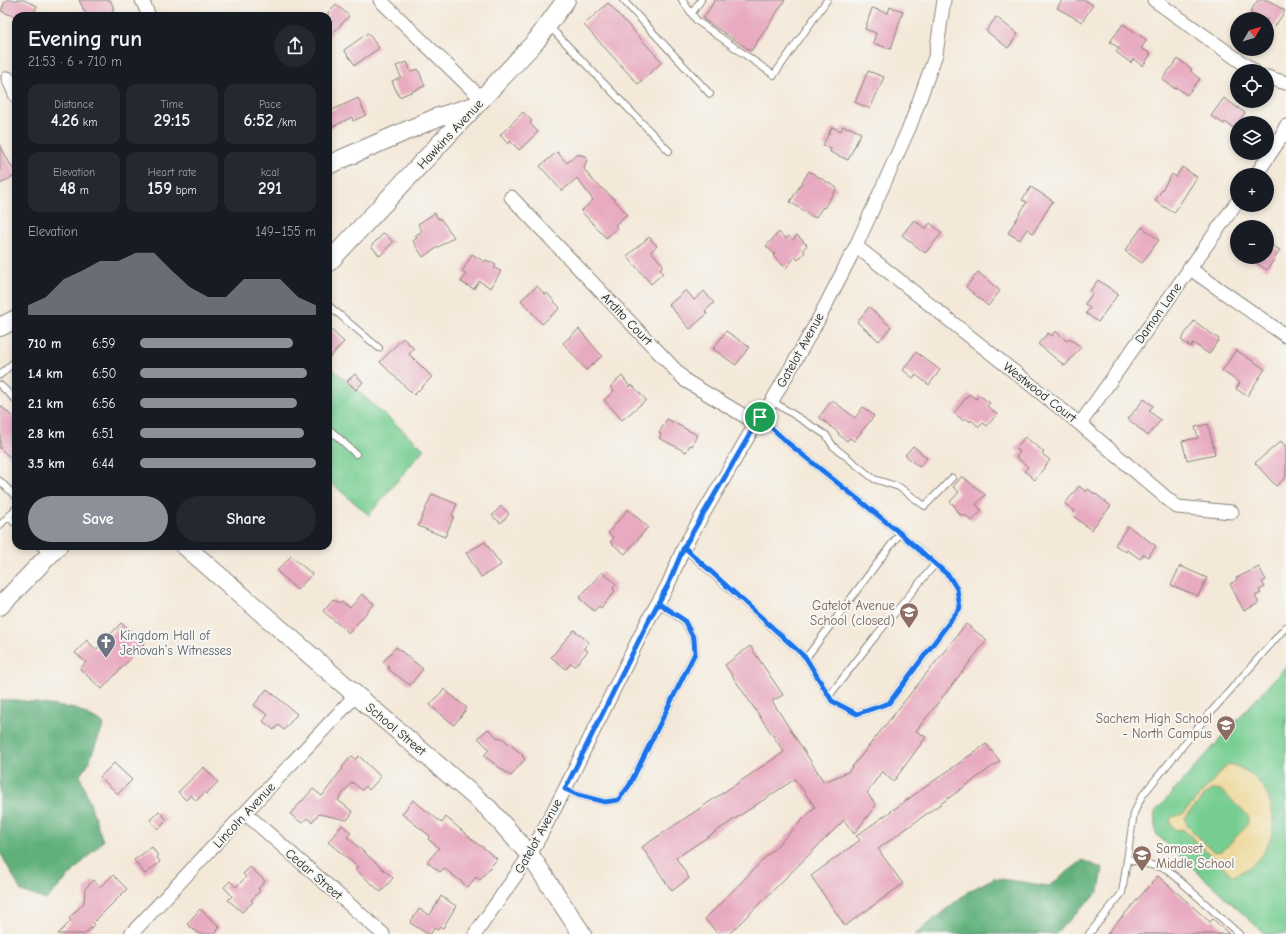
<!DOCTYPE html>
<meta charset="utf-8">
<style>
body{margin:0;font-family:"Comic Neue",sans-serif;background:#242831;color:#f1f3f6;height:100vh;display:flex;flex-direction:column;font-size:15px;white-space:nowrap}
*{box-sizing:border-box;margin:0}
p{font-size:13px;color:#9ea1a6}
.icon{flex:none;width:22px;height:22px;fill:none;stroke:currentColor;stroke-width:2;stroke-linecap:round;stroke-linejoin:round}
.map{position:relative;flex:1;overflow:hidden}
.side{position:absolute;left:12px;top:12px;width:320px;height:538px;display:flex;flex-direction:column;background:#171b24;border-radius:12px;box-shadow:0 2px 6px #0003}
.side>*{flex:none}
.needle{width:26px;rotate:52deg}
.controls{position:absolute;left:1230px;top:12px;display:grid;gap:8px}
.controls a{display:grid;place-items:center;width:44px;height:44px;border-radius:50%;background:#171b24;box-shadow:0 2px 6px #0003;font-size:20px}
.pin{position:absolute;display:grid;place-items:center;width:34px;height:34px;color:#fff;margin:-17px;border:2px solid #fff;border-radius:50%;box-shadow:0 1px 4px #0007}
.round{display:grid;place-items:center;flex:none;width:42px;height:42px;border-radius:21px;background:#242831}
.headline{display:flex;align-items:center;justify-content:space-between;height:68px;padding:0 16px}
h1{font-size:22px;font-weight:700;line-height:30px}
.stats{display:grid;grid-template-columns:repeat(3,1fr);gap:6px;height:68px;padding:4px 16px}
.stats div{display:grid;align-content:center;border-radius:10px;background:#242831;text-align:center}
.stats b{font-size:17px;font-weight:700}
.stats small{font-size:11px;font-weight:400}
.stats p{font-size:11px}
.chart{height:112px;padding:8px 16px}
.chart p{display:flex;justify-content:space-between}
.chart svg{width:100%;height:72px;margin-top:4px;fill:#8c9099;opacity:.7}
.cta{display:flex;gap:8px;margin-top:auto;padding:8px 16px}
.cta a{flex:1;height:46px;border-radius:24px;background:#8c9099;color:#fff;font-size:16px;font-weight:700;line-height:46px;text-align:center}
.cta a+a{background:#242831;color:#f1f3f6}
ul{padding:0 16px;list-style:none;font-size:13px}
li{display:grid;grid-template-columns:64px 48px 1fr;align-items:center;height:30px}
li i{height:10px;border-radius:5px;background:#8c9099}
.map>svg:first-child{display:block}
.green{fill:#76cd91;stroke:#497456}
.forest{fill:#60b07b;stroke:#3e664c}
.sand{fill:#eeda9e;stroke:#857b5d;fill-rule:evenodd}
.building{fill:#e8aac0}
.lines{fill:none;stroke-linecap:round;stroke-linejoin:round}
.lane-casing{stroke:#88827a;stroke-width:8}
.street-casing{stroke:#88827a;stroke-width:15}
.secondary-casing{stroke:#88827a;stroke-width:20}
.lane{stroke:#fff;stroke-width:6}
.street{stroke:#fff;stroke-width:13}
.secondary{stroke:#fff;stroke-width:18}
.route-casing{stroke:#fff;stroke-width:8}
.route{stroke:#1a73e8;stroke-width:5}
.labels{text-anchor:middle;dominant-baseline:central;stroke-width:4;stroke-linejoin:round;paint-order:stroke}
.street-label{font-size:13px;fill:#1c1c1c;stroke:#f6f6f2}
.education-label{font-size:13px;fill:#785e54;stroke:#f6f6f2;text-anchor:end}
.worship-label{font-size:13px;fill:#5b616d;stroke:#f6f6f2;text-anchor:start}
</style>
<div class="map">
<svg width="1286" height="934" viewBox="0 0 1286 934">
<rect width="100%" height="100%" fill="#f6f6f2"/>
<filter id="ink" filterUnits="userSpaceOnUse"><feTurbulence type="fractalNoise" baseFrequency=".025" numOctaves="2"/><feDisplacementMap in="SourceGraphic" scale="8" xChannelSelector="R" yChannelSelector="G"/><feConvolveMatrix kernelMatrix="1 2 1 2 8 2 1 2 1" color-interpolation-filters="sRGB"/></filter>
<filter id="wash" filterUnits="userSpaceOnUse"><feTurbulence type="fractalNoise" baseFrequency=".012" numOctaves="4" result="noise"/><feDisplacementMap in="SourceGraphic" scale="16" xChannelSelector="R" yChannelSelector="G"/><feGaussianBlur stdDeviation="0.9" result="paint"/><feColorMatrix in="noise" values="0 0 0 0 0 0 0 0 0 0 0 0 0 0 0 0 0 1.4 0 .05"/><feComposite in="paint" operator="in"/></filter>
<g filter="url(#wash)">
<rect width="100%" height="100%" fill="#f4e9d9"/>
<path class="green" d="M328,365L424,449L369,515L330,482L328,484Z
M1285,667H1286V934H1265L1156,834L1154,813Z"/>
<path class="forest" d="M0,700H17L76,709L104,724L88,764L80,775L103,841L46,900L21,891L0,852Z
M1083,860L1103,869L1099,891L1055,934H915L969,891L994,878L1049,886Z"/>
<path class="sand" d="M1228,764C1232,765 1237,766 1240,768C1262,777 1274,803 1273,826C1273,837 1265,851 1258,859C1252,867 1241,872 1233,876L1183,829L1176,830C1171,826 1169,823 1172,817L1183,814ZM1210,790H1221L1248,816V824L1223,851L1214,852L1187,826L1185,817Z"/>
<g id="blocks">
<path class="building" d="M6,0H24L37,6L33,16H13L1,11Z
M79,0H110L114,8L112,9L116,16H87Z
M715,0H785L751,51L703,19Z
M1062,0H1085L1093,5L1082,22L1057,8Z
M1258,0H1268L1285,11L1267,38V19H1260L1250,12Z
M608,3L662,62L638,84L584,25Z
M336,4L349,16L328,38V12Z
M890,7L903,11L891,49L873,43L876,33L865,29L872,8L888,13Z
M996,17L1018,34L1008,48L986,31Z
M1123,24L1147,40L1141,48L1151,54L1143,66L1133,59L1131,63L1116,52L1119,48L1110,42Z
M368,33L379,48L355,65L344,50Z
M1178,59L1192,69L1190,71L1200,79L1187,95L1176,87L1175,89L1162,79Z
M407,62L411,72L418,69L425,86L399,97L392,81L401,77L396,66Z
M868,71L884,77L870,109L855,102Z
M358,98L366,115L353,121L352,117L328,129V112Z
M1224,98L1245,113L1234,128L1225,122L1224,124L1211,116Z
M523,112L532,121L530,123L538,132L519,150L510,141L508,144L500,135Z
M843,126L847,128L848,127L861,133L848,160L830,152L831,149L823,145L832,127L841,131Z
M0,145L16,175L0,184Z
M557,152L567,163L576,155H583L587,159L584,169L593,181L611,196L627,214L615,225L617,228L606,238L581,211L593,200L577,178L562,191L540,166Z
M1182,167L1197,177L1174,213L1155,201L1172,174L1176,177Z
M809,171L837,188L824,208L823,207L815,218L790,202Z
M1031,187L1053,201L1033,233L1027,229L1020,240L1008,233L1027,202L1022,200Z
M435,213L438,219L440,218L454,237L423,257L413,241L417,238L415,236L422,231L418,224Z
M914,220L926,229L930,223L942,233L925,253L902,235Z
M1142,227L1159,240L1142,263L1125,251Z
M779,232L786,239L789,236L793,240L797,235L807,245L803,250L805,252L798,260L795,257L786,268L773,256L775,254L766,246Z
M384,233L393,242L380,256L371,246Z
M649,237L657,246L651,251L663,265L660,269L663,273L651,284L627,256Z
M1267,242L1280,250L1267,270L1247,257H1267Z
M472,254L485,262L486,260L496,265L494,268L501,271L491,288L479,281L474,289L461,282L466,274L462,272Z
M978,272L1000,291L988,306L966,287Z
M1098,280L1118,294L1098,322L1086,313L1090,308L1085,304L1093,293L1090,291Z
M537,286L545,295L547,293L560,308L542,324L521,300Z
M686,290L694,300L704,291L714,303L705,311L707,314L690,329L669,305Z
M869,307L891,327L879,341L857,322Z
M1194,321L1219,339L1209,354L1193,343L1191,347L1181,340Z
M328,327L344,342L328,359Z
M579,329L602,356L586,370L563,343Z
M726,331L749,347L736,365L713,349Z
M1055,331L1067,341L1069,338L1081,347L1065,366L1038,344L1048,333L1052,336Z
M403,338L414,349L409,354L432,377L414,395L380,362Z
M1236,350L1265,369L1247,396L1236,389L1240,383L1222,371Z
M916,352L940,370L929,385L916,375L913,378L903,370Z
M355,374L363,382L356,390L347,381Z
M622,376L630,387L632,385L646,400L622,420L604,400L614,391L610,387Z
M969,394L976,399L979,395L990,403L987,406L997,414L987,426L983,423L979,427L971,420L970,422L966,418L964,421L954,413Z
M1144,399L1153,406L1149,411L1161,420L1148,436L1128,419Z
M832,400L855,418L863,407L874,416L854,441L850,438L847,441L838,434L839,433L819,417Z
M0,405L16,420V463L0,448Z
M667,419L697,435L692,446L690,445L686,452L659,438L661,434L659,433Z
M1208,424L1215,454L1187,460L1182,441L1198,438L1195,427Z
M1025,437L1044,452L1042,454L1050,460L1035,480L1024,471L1028,467L1016,457L1020,452L1015,449Z
M1281,441L1286,447V477L1276,486L1255,463Z
M913,446L927,458L919,467L905,455Z
M962,476L985,495L976,505L982,510L972,521L965,515H960L954,505L950,502L959,492L953,487Z
M1079,486L1086,492L1088,489L1096,495V494L1111,506L1091,530L1072,515L1075,511L1065,504Z
M432,494L457,504L452,515L454,516L445,537L418,526Z
M501,506L509,514L501,523L492,516Z
M628,509L648,527L625,554L610,542L614,538L608,533Z
M1128,526L1156,546L1148,557L1144,554L1140,559L1127,550L1126,552L1115,545Z
M485,542L501,565L481,577L466,553Z
M291,556L312,574L297,590L277,571Z
M1180,566L1207,578L1198,596L1171,585Z
M1259,567L1266,580L1262,582L1265,587L1259,590L1261,593L1255,596L1259,603L1244,611L1230,584L1237,580L1236,578Z
M602,572L616,584L613,589L615,591L601,608L599,606L594,611L579,598Z
M362,594L374,604L349,633L323,611L333,599L339,603L341,601L350,608Z
M121,623L144,644L102,689L80,669L86,662L75,653L87,640L96,650Z
M966,624L987,640L916,731L926,737L893,782L882,771L867,793L876,805L854,834L844,820L729,934H718L705,919L815,807L795,779L676,858L689,878L672,891L642,847L784,752L725,665L750,646L783,695L772,701L824,782L848,772Z
M574,630L589,642L584,648L588,651L575,666L571,663L566,669L551,657Z
M396,647L423,669L410,685L388,669L389,667L383,662Z
M267,689L297,714L284,730L278,725L274,730L263,721L268,715L254,705Z
M444,689L467,708L454,725L430,705Z
M488,729L498,738L499,737L503,739L523,755L522,756L525,759L511,776L484,756L489,749L478,738Z
M986,744L1000,761L878,849L903,884L845,926L811,876L860,840L856,836Z
M352,756L356,759L359,756L381,777L369,790L366,786L362,790L352,782L338,800L353,812L347,820L319,814L312,822L307,818L302,823L290,814L313,789L322,796L343,768L342,767Z
M114,763L132,780L118,794L100,777Z
M204,767L218,782L206,794L205,792L196,801L191,795L186,800L178,792Z
M413,800L442,823L446,817L480,846V845L497,859L480,880L476,877L468,887L444,868L440,872L427,862L439,848L428,839L430,836L402,814Z
M159,811L167,820L158,829L150,820Z
M342,825L351,833L347,837L393,878L381,892L355,869L358,867L328,842Z
M152,847L158,856L157,857L160,862L145,874L134,860Z
M250,867L265,881L258,889L260,891L251,900L253,902L242,912L228,900L232,896L224,887L230,881L236,887L246,877L243,874Z
M113,875L127,889L93,923L95,924L85,934H58L71,921L69,918L84,903L85,889L93,880L100,887Z
M1158,876L1210,922L1213,919L1229,934H1107Z
M441,896L456,906L443,928L440,927L438,930L434,928L431,934H428L410,923L419,909L430,915Z
M200,909L220,927L215,934H199L187,924Z"/>
</g>
</g>
<g filter="url(#ink)">
<use href="#blocks" fill-opacity="0" stroke="#88827a" stroke-width="1"/>
<g class="lines">
<defs>
<path id="lane" d="M623,0L710,94
M682,0L697,21L774,75L827,0
M692,13L701,0
M549,26L669,151
M328,305L379,348
M0,375L16,360
M0,385L16,400
M772,401L826,435L833,446L874,479L899,487L925,506L952,478
M328,428L356,454
M0,481L16,497
M8,517L16,508
M0,525L8,517L16,524
M39,546L48,554
M684,548L806,658L832,701L857,714L889,703L960,608L957,589L949,576L900,533L788,443L760,417
M806,658L900,533
M829,696L875,637L935,564
M565,789L578,795L605,802L618,800L629,786L695,653L694,639L684,621L658,603
M1127,859L1167,869L1239,934
M1089,934L1122,893L1134,813L1142,796L1203,721L1286,627"/>
<path id="street" d="M142,0L149,16
M380,0L482,99
M1154,0L1254,71
M1267,77L1286,83
M8,78L16,96
M1256,175L1280,139L1286,126
M511,197L686,381L756,423
M856,246L1080,424L1177,507L1232,512
M1189,268L1286,336
M1080,424L1237,202
M245,813L383,934
M131,934L356,695
M475,934L530,855L565,789L647,622L668,585L684,547L756,423L772,401L817,322L856,246L910,126L936,54L944,0"/>
<path id="secondary" d="M328,165L438,117L474,106
M328,263L536,41L566,0
M0,327L16,319
M185,546L356,695L488,808L530,855L582,934
M0,606L58,546"/>
</defs>
<use href="#lane" class="lane-casing"/>
<use href="#street" class="street-casing"/>
<use href="#secondary" class="secondary-casing"/>
<use href="#lane" class="lane"/>
<use href="#street" class="street"/>
<use href="#secondary" class="secondary"/>
</g>
</g>
<g class="lines" filter="url(#ink)">
<defs>
<path id="route" d="M760,417L684,547L668,585L648,622L565,789L578,795L605,802L618,800L629,786L695,653L694,639L684,620L658,603L668,585L684,547L806,658L832,701L857,714L889,703L960,608L957,589L949,576L900,533L788,443L760,417"/>
</defs>
<use href="#route" class="route-casing"/>
<use href="#route" class="route"/>
</g>
<defs>
<symbol id="school-pin" viewBox="-11 -11 22 30"><path d="M0 17L-7.5 6A9.5 9.5 0 1 1 7.5 6Z" fill="#8d6e63" stroke="#f6f6f2"/><path d="M0-5L7-2L0 1L-7-2ZM-4 1L0 2.5L4 1V4Q0 6-4 4Z" fill="#fff"/></symbol>
<symbol id="church-pin" viewBox="-11 -11 22 30"><path d="M0 17L-7.5 6A9.5 9.5 0 1 1 7.5 6Z" fill="#6b7280" stroke="#f6f6f2"/><path d="M-1.2-6h2.4v3.5h3.3v2.4h-3.3V6h-2.4V-.1h-3.3v-2.4h3.3Z" fill="#fff"/></symbol>
</defs>
<g fill-rule="evenodd">
<use href="#school-pin" x="898" y="601" width="22" height="30"/>
<use href="#church-pin" x="95" y="631" width="22" height="30"/>
<use href="#school-pin" x="1215" y="714" width="22" height="30"/>
<use href="#school-pin" x="1131" y="844" width="22" height="30"/>
</g>
<g class="labels">
<g class="street-label">
<text transform="translate(450 134) rotate(-47)">Hawkins Avenue</text>
<text transform="translate(1158 313) rotate(-55)">Damon Lane</text>
<text transform="translate(627 319) rotate(46)">Ardito Court</text>
<text transform="translate(800 350) rotate(-61)">Gatelot Avenue</text>
<text transform="translate(1040 392) rotate(38)">Westwood Court</text>
<text transform="translate(396 729) rotate(40)">School Street</text>
<text transform="translate(244 815) rotate(-47)">Lincoln Avenue</text>
<text transform="translate(538 836) rotate(-61)">Gatelot Avenue</text>
<text transform="translate(314 874) rotate(41)">Cedar Street</text>
</g>
<g class="education-label">
<text x="895" y="605">Gatelot Avenue<tspan x="895" dy="15">School (closed)</tspan></text>
<text x="1212" y="718">Sachem High School<tspan x="1212" dy="15">- North Campus</tspan></text>
<text x="1156" y="848" text-anchor="start">Samoset<tspan x="1156" dy="15">Middle School</tspan></text>
</g>
<g class="worship-label">
<text x="120" y="635">Kingdom Hall of<tspan x="120" dy="15">Jehovah’s Witnesses</tspan></text>
</g>
</g>
</svg>
<div class="controls">
<a><svg class="needle" viewBox="-14 -14 28 28"><path d="M0-13l5 13h-10z" fill="#e53935"/><path d="M0 13l5-13h-10z" fill="#9ea1a6"/></svg></a>
<a><svg class="icon" aria-label="locate" viewBox="0 0 24 24"><circle cx="12" cy="12" r="6"/><path d="M12 2v4M12 18v4M2 12h4M18 12h4"/></svg></a>
<a><svg class="icon" aria-label="layers" viewBox="0 0 24 24"><path d="M12 4l9 5-9 5-9-5zM3 14l9 5 9-5"/></svg></a>
<a>+</a>
<a>−</a>
</div>
<div class="pin" style="left:760px;top:417px;background:#1e9e55"><svg class="icon" aria-label="arrive" viewBox="0 0 24 24"><path d="M6 21V4h12l-3 4 3 4H6"/></svg></div>
<section class="side">
<div class="headline"><div><h1>Evening run</h1><p>21:53 · 6 × 710 m</p></div><a class="round"><svg class="icon" aria-label="share" viewBox="0 0 24 24"><path d="M12 15V3M7 8l5-5 5 5M5 13v7h14v-7"/></svg></a></div>
<div class="stats">
<div><p>Distance</p><b>4.26<small> km</small></b></div>
<div><p>Time</p><b>29:15</b></div>
<div><p>Pace</p><b>6:52<small> /km</small></b></div>
</div>
<div class="stats">
<div><p>Elevation</p><b>48<small> m</small></b></div>
<div><p>Heart rate</p><b>159<small> bpm</small></b></div>
<div><p>kcal</p><b>291</b></div>
</div>
<div class="chart"><p><span>Elevation</span>149–155 m</p>
<svg viewBox="0 0 160 44" preserveAspectRatio="none"><path d="M0 44V38L10 33L20 22L30 17L40 11L50 11L60 6L70 6L80 17L90 27L100 33L110 33L120 22L130 22L140 22L150 33L160 38V44z"/></svg>
</div>
<ul>
<li><b>710 m</b>6:59<i style="width:87%"></i></li>
<li><b>1.4 km</b>6:50<i style="width:95%"></i></li>
<li><b>2.1 km</b>6:56<i style="width:89%"></i></li>
<li><b>2.8 km</b>6:51<i style="width:93%"></i></li>
<li><b>3.5 km</b>6:44<i style="width:100%"></i></li>
</ul>
<div class="cta"><a>Save</a><a>Share</a></div>
</section>
</div>
